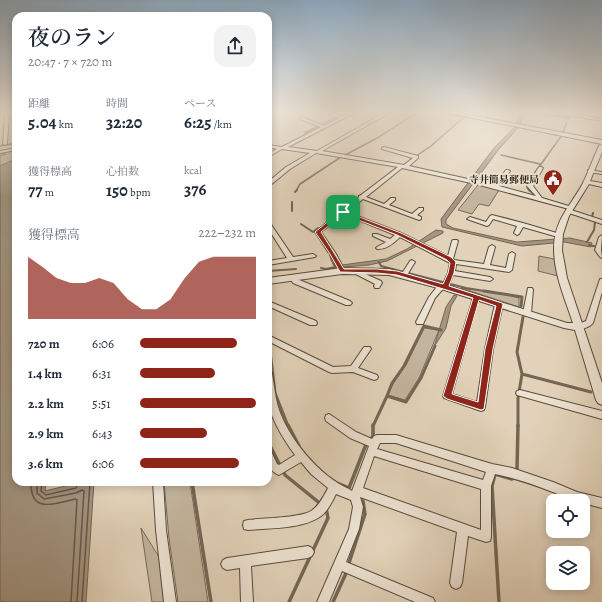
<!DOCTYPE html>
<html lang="ja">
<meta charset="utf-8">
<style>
body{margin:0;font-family:Alegreya,"Noto Serif JP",serif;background:#f2f2f3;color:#1f2937;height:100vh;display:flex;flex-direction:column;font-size:15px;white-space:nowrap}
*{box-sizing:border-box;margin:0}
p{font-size:13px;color:#747a83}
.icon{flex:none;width:22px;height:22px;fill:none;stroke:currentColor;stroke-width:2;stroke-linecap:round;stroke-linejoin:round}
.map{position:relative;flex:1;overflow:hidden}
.sheet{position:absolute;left:12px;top:12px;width:260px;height:474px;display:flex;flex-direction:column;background:#fff;border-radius:12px;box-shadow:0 2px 10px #0003}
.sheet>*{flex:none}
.tools{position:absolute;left:546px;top:494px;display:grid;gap:8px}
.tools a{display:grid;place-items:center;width:44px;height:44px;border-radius:8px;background:#fff;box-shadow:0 2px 10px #0003;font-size:20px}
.pin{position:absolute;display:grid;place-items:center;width:34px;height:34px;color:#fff;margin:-17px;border-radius:8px;box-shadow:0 2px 6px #0006}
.round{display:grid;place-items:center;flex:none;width:42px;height:42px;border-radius:12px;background:#f2f2f3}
.summary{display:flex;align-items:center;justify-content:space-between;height:68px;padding:0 16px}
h1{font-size:22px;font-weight:600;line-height:30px}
.metrics{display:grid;grid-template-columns:repeat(3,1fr);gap:6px;height:68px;padding:4px 16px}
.metrics div{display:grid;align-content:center}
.metrics b{font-size:17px;font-weight:600}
.metrics small{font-size:11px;font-weight:400}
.metrics p{font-size:11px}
.chart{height:112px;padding:8px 16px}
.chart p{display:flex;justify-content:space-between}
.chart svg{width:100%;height:72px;margin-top:4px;fill:#8f2418;opacity:.7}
ul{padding:0 16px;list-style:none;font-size:13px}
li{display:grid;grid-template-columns:64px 48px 1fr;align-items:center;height:30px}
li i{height:10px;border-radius:5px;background:#8f2418}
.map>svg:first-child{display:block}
.green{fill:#c3b49d;stroke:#766a58}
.water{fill:#a39581;stroke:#736655}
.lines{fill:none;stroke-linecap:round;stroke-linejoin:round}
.shore{stroke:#665a4a;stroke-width:1.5}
.stream-far3{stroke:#736655;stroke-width:1.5}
.stream-far2{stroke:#736655;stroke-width:2}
.stream-far1{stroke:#736655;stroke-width:3}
.stream{stroke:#736655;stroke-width:3.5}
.minor-casing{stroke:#584c3c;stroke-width:2}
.tertiary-casing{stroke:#584c3c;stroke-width:2}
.minor{fill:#ece2d2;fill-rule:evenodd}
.tertiary{fill:#ece2d2;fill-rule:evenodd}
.route{fill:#8f2418;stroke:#fff;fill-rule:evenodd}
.labels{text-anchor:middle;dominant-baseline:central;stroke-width:4;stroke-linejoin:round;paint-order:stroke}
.far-poi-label{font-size:10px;font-weight:bold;fill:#2a1f13;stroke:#ece2d2;text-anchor:end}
</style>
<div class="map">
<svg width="602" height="602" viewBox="0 0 602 602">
<rect width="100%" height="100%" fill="#e2d2b9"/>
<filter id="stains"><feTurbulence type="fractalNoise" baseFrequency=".005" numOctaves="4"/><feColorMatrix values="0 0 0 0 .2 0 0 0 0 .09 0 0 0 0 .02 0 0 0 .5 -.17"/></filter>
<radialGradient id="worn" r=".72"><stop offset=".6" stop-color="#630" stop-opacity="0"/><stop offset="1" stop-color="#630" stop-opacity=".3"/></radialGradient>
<path class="green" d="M16,150V159L0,166V156L6,154H0V153Z
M478,185L499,190L489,206L479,204L472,214L458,210Z
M539,256L554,259L558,276L538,271Z
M461,288L505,294L519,298V307Z
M424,328L439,330L419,378L405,400L388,395L393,384L406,365Z
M164,482H190L208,602H178L169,538Z
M141,528L159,557L164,602H152Z"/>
<path class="water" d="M520,113L524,114L519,127L499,149L446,220V224L453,228L517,242L570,238L592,243L591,247L564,242L522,246L442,227L441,219L494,148L515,127Z
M16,159V482H46L45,491L82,482H94L86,602H0V166Z
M436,230L443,231V233L387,261L369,265L343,267L342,265L386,259L407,249Z
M454,295L457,296L451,306L446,328L434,347L446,307Z"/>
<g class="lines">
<path class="shore" d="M31,482C30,514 54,504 75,499L77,500L71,602
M37,482V493L44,499L76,493L82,490L84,491L77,602
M42,482L41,491L46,495L76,488L79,482
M82,602L90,482"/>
<path class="stream-far3" d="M535,113L569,118
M452,115L459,116
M467,117L483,120
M568,120L570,116
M488,121L497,123
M563,132L567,122
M305,133L344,113
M0,146L16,143
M345,155L379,137L416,113
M501,155L540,164
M416,156L431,146L464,117
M404,165L413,157
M534,174L562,135
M381,180L397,167
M529,182L533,176
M527,188L530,191
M296,191L300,184L341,157"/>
<path class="stream-far2" d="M529,190L534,194
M295,192L297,190
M354,201L360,196
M292,202V211
M338,213L346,207
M592,217L593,213
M328,221L332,218
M301,224L313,232L318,228
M321,241L328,252
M587,242L594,230L595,222L593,220
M589,245L602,248
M330,255L332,261
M379,262L381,266L466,288L491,292
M333,263L335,267
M321,268L326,269L340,266
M268,271L296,269"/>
<path class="stream-far1" d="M484,291L522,297L521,306
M268,334L275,393L288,426
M522,374L591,392
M387,396L392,383L404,366L424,326L441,330
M373,426L387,396L406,402L421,378L435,346
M518,426V398L522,374L517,352L523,317"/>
<path class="stream" d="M288,425L299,446
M268,442L285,475L322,505
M517,469L518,425
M192,482L211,602
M337,483L349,488L365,447L373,436V425
M348,566L365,514L363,501
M289,602L328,518L326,508
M333,602L347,571
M499,602L492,486L495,474L512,479"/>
<defs>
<path id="minor" d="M5,113H9L7,144L5,145L3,144Z
M325,113H332L342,116L349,113H354L288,147L317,151L384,113H389L322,151L404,165L413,158L382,149V148L384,147L418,156V158L409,166L495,185L506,170H508L510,171L499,186L536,196L527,186L539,167H541L543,168L533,186L542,198L572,207L569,209L476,184L402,168L366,197L384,204L391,198H395V200L389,205L412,214L419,208H423V210L417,215L421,217V219L419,220L363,199L347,212L401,233L448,256L452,241L453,240H457L458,241L453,259L454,260L484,264L489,247L492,245L495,247L490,265L506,268L509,254L512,252L515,254L512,270L509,272L456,264L455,271L490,277L493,279L490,281L453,275L447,289H443L435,298L423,324H417L416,322L429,297L439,284H443L448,273L450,263L400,237C394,243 386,250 377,249L376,248L377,247L386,242L373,236V234H377L390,239L395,235L344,214L321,232L336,254L345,271L342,273L339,271L330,254L315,232L359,197V196L361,195L398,167L316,153L290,169L268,187V182L286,167L310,153L282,149L268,157V154L277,149L268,147V145L282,147L321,127L300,119V117H302L324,126L339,118Z
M558,113H568L602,119V121Z
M16,148V150L0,153V151Z
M588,170L602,172V174L588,172Z
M568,209L602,220V224L566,212V210Z
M492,215L523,223L560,234L561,235L558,237L523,227L519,234L517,235L514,233L517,226L493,219L489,225L487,226L467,219L470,217L486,222L490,216Z
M268,222L270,223L293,257L313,254L316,256L315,257L268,265V261L287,258L268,228Z
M602,235L601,250L602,258L600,257L595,250L599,237Z
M412,260L415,262L407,275L406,276H402L401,275L410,261Z
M354,269L381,281L382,283L379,288H375L374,286L375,284L352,272L351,271L352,270Z
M292,275L294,276L297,279L350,301L352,303L350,305H346L293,283L289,277Z
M600,279H602V292L593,323C590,327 581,330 576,329L575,327L576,325L586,321Z
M528,288H532L533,290L531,313L527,315L523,313Z
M474,295H478L479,297L452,394L477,402L485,349L495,304L499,302L503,304L493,349L485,407L484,410L481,411L444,398L443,396Z
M268,301L316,321L317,323L316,325H310L268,306Z
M268,335L333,367L351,366L364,347H370L371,349L358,368L377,375L378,377L377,379L374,380L353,372L332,373L329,372L268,341Z
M268,371L271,372L272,374C274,385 275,396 278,407C288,438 319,476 349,489L352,491L369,446L350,438L326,421L325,418L326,415L329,414L356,432L372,439L374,436L377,435H396L492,464L512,468L553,482L577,492L602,498V508L583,503V501C571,501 561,495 550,491C532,484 514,478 495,474L491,486V537L490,541L486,542L468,536L462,583L460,587L456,589L452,587L450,583L457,532L360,497L363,507L359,529L346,562L433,598L435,602H415L342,571L329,602H317L349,529L353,507L351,500L336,494C332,502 327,513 318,518C300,529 269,528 248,530L244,529L243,525L244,521L248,520C262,518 300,518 311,511C319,506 324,496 328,488L311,474L301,462L279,475C266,469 268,462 268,450L271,451L277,464L279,465L295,455C284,440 272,421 268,402C266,392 268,381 268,371ZM380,443H396L486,472L483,480L377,449ZM374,456L481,489V530L363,488Z
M520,390L602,411V419L517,395L516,393L517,391Z
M153,482H163L166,530L176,602H164L156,530Z
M308,546L312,548L314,552L312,556L308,558L251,566L253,602H241L240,568L227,570L223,568L221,564L223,560L227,558Z"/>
<path id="tertiary" d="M448,113H459L602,140V144Z
M602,144V152L590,181L602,183V187L589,184L569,216L563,234L562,250L567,278L602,383V405L598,403L596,400L575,330L564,328L438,288L389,275L342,274L268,284V278L342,268L389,269L444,284L567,323H573C565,299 554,274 554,249C554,219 571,206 583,183C589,171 593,158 599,146Z"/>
</defs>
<use href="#minor" class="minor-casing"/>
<use href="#tertiary" class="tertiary-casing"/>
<use href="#minor" class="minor"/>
<use href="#tertiary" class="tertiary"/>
</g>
<linearGradient id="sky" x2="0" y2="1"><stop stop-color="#8ca8bf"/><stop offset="0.57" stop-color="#f2ebe0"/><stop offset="1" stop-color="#f2ebe0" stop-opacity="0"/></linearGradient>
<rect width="602" height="197" fill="url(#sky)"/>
<path class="route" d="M341,211H344L401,233L451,257L456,262L454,273L449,286L502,303L503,304L493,349L484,409L481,410L447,399L443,396L473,298L397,275L377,273L340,272L330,254L315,232ZM343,214L397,235L447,260L450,263L448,273L443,284L397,271L377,269H344L321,232ZM479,300L496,306L485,349L478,402L452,394Z"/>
<defs>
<symbol id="civic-pin" viewBox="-11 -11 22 30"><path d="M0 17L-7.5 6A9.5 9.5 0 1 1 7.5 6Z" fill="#8f2418" stroke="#ece2d2"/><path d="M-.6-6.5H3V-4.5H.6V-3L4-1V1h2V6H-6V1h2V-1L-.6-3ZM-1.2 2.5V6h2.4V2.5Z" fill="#fff"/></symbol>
</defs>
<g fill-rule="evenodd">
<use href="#civic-pin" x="542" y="168" width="22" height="30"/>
</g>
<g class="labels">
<g class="far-poi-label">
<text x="539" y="179">寺井簡易郵便局</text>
</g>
</g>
<rect width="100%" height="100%" filter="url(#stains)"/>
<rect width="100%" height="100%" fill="url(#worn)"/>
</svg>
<div class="tools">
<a><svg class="icon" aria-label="locate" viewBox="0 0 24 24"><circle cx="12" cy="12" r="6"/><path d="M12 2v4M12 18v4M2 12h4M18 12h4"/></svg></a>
<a><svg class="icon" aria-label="layers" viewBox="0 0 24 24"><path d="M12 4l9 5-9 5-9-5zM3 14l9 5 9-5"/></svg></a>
</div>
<div class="pin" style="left:343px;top:212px;background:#1e9e55"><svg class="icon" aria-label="arrive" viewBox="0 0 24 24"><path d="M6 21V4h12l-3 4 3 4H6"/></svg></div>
<section class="sheet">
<div class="summary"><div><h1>夜のラン</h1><p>20:47 · 7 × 720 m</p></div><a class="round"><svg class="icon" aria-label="share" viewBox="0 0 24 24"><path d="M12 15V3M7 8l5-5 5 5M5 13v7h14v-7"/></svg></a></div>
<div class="metrics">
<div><p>距離</p><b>5.04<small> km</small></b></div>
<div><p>時間</p><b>32:20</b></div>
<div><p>ペース</p><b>6:25<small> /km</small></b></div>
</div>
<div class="metrics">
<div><p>獲得標高</p><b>77<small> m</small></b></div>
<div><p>心拍数</p><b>150<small> bpm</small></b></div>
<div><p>kcal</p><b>376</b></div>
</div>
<div class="chart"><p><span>獲得標高</span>222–232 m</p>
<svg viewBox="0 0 160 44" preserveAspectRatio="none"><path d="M0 44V6L10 12L20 19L30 22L40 22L50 19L60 22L70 32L80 38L90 38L100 32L110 19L120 9L130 6L140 6L150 6L160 6V44z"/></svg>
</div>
<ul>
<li><b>720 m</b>6:06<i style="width:84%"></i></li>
<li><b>1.4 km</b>6:31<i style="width:65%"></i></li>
<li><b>2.2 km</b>5:51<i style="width:100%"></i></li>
<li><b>2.9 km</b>6:43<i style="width:58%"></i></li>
<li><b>3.6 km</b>6:06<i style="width:85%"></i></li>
</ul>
</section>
</div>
